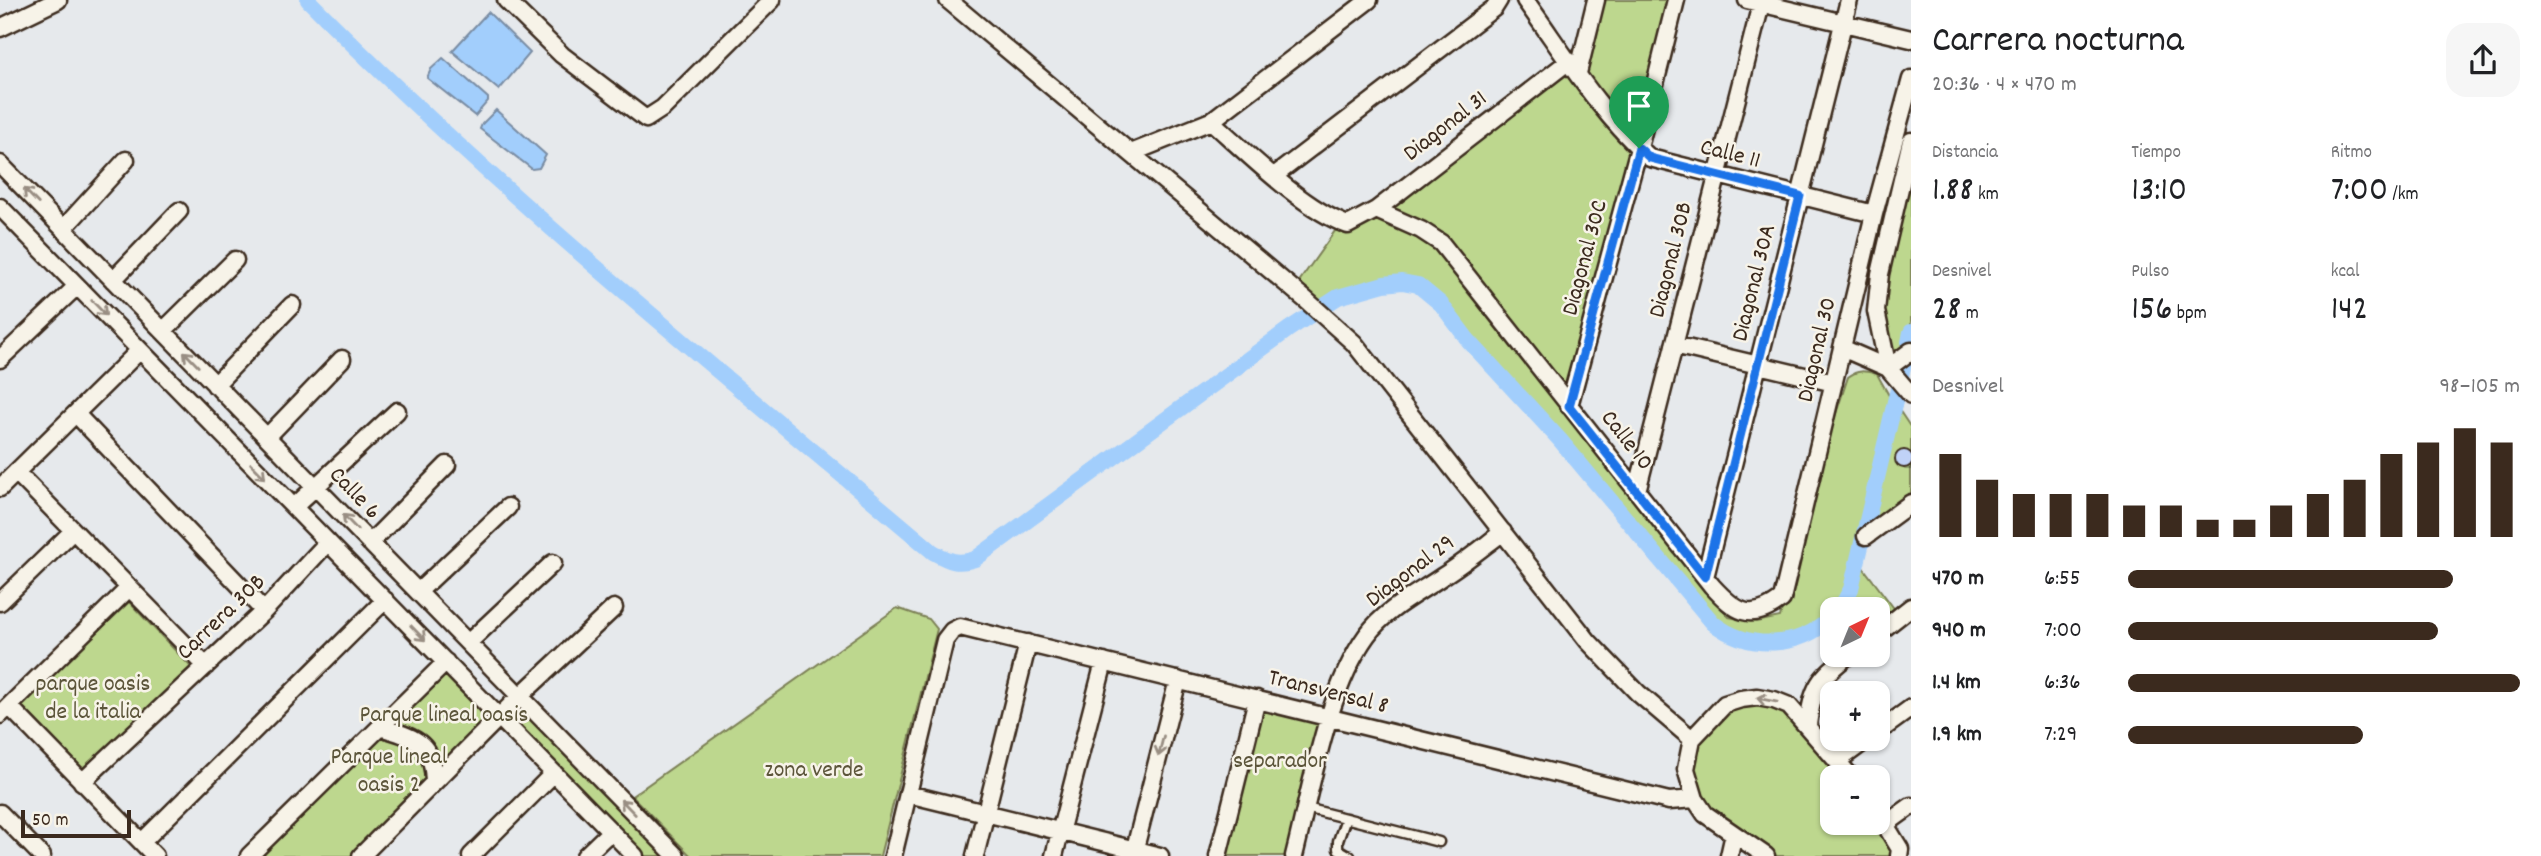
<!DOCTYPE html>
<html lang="es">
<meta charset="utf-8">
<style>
body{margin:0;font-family:Dekko,sans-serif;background:#f6f6f6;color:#202124;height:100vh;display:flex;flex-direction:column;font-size:26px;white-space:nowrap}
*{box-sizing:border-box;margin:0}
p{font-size:23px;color:#757577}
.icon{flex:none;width:38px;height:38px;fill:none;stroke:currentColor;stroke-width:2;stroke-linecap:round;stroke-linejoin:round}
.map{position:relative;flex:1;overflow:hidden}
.side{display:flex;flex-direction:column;background:#fff;width:630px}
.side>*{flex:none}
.needle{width:46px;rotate:43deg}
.buttons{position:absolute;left:1820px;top:597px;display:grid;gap:14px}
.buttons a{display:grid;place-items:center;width:70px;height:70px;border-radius:14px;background:#fff;box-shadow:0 2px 5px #0004;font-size:35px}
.scale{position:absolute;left:21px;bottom:18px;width:110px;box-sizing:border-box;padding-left:7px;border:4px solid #3b2a1e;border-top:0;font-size:19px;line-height:24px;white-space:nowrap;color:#3b2a1e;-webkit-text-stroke:5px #f7f3e8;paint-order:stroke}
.pin{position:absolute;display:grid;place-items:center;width:60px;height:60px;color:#fff;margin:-72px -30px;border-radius:50% 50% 50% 0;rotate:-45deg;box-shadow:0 0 7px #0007}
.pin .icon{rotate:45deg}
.round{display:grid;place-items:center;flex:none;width:74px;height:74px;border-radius:21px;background:#f6f6f6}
.overview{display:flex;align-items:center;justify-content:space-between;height:119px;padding:0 21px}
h1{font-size:38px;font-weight:600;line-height:52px}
.figures{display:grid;grid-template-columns:repeat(3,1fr);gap:10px;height:119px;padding:7px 21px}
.figures div{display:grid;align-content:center}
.figures b{font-size:35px;font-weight:600}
.figures small{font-size:19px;font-weight:400}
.figures p{font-size:19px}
.chart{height:196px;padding:14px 21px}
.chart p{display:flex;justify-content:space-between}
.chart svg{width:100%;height:126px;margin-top:7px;stroke:#3b2a1e;stroke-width:6}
ul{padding:0 21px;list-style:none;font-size:23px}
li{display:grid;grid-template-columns:112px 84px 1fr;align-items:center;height:52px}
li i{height:18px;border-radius:9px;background:#3b2a1e}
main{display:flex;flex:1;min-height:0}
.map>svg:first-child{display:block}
.green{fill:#bdd78e;stroke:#7c8056;stroke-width:2}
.water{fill:#a2cefc;stroke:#798ca3;stroke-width:2}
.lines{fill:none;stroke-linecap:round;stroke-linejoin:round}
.canal{stroke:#a2cefc;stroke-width:16}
.building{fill:#c0d2f7;stroke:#3b2a1e;stroke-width:2;filter:url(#shadow)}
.lane-casing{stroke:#3b2a1e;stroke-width:13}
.street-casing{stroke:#3b2a1e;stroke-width:21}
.lane{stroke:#f7f3e8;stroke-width:8}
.street{stroke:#f7f3e8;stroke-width:16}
.oneway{stroke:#998e83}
.route-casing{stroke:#fff;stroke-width:14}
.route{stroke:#1a73e8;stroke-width:9}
.labels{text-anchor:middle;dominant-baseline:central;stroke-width:5;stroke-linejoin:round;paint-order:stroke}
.street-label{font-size:24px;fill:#3b2a1e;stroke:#f7f3e8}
.park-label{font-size:24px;fill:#5c553a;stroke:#f7f3e8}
</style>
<main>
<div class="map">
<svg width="1911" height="856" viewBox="0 0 1911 856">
<defs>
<filter id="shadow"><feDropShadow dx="8" dy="4.5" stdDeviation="0" flood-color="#0004"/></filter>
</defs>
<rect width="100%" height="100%" fill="#e6e9ec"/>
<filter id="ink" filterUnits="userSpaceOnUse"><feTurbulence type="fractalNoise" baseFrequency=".0143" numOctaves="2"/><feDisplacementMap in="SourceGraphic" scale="14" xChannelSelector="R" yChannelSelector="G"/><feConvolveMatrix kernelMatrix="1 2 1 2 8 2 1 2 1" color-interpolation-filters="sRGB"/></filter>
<g filter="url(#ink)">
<path class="green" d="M1596,0H1676L1569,406L1441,243L1376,210L1569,61L1577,72Z
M1911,153V349L1889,368L1876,311Z
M1373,219L1407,231L1440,253L1729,617L1756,622L1780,617L1826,444L1848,377C1858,369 1865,371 1877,374L1892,401L1855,570L1858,566H1862L1896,611L1878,625V609H1832V616C1800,648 1749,650 1713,623C1663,561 1615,497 1562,438C1532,405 1500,375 1470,341C1450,318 1437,290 1406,280C1385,273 1339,292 1321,303L1298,283L1335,231L1351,229Z
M1897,407L1911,428V500L1869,531Z
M129,602L191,667L84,770L21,705Z
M897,608L929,619L937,629L880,856H691L632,796Z
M445,667L491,720L437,776L436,758L384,726Z
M520,696L676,856H630L495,721Z
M1257,699L1330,716L1294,856H1220Z
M1774,700L1846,777H1832V822H1878L1905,856H1767L1691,801L1692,739L1725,704Z
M379,732L397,736L426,757L430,781L353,856H260Z"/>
<path class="water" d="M488,12L530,53L499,90L452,51Z
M443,58L488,98V101L475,116L427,78L431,69Z
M496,110L546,155L539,168L532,169L480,129L482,124Z"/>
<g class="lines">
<path class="canal" d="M308,0C503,198 721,372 933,552C949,561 957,565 975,559L1289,329L1338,297L1384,284L1402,282L1418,285L1441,304L1468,340L1560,440L1713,623C1749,651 1799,649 1832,617
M1909,342L1911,332
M1840,609L1851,589L1904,363"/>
</g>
<path class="building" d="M1895 459a9 9 0 1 1 18 0a9 9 0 1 1-18 0Z"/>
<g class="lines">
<defs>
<path id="lane" d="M1306,808L1439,842
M1346,818L1338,841V849L1350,856"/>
<path id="street" d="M506,0L562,55L646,119L663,108L772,0
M948,0L1306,300L1354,343L1588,641L1638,693L1692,739
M1525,0C1564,54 1600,114 1650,158L1874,214
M1747,0L1911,39
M0,28L58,0
M1578,73L1596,0
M1211,121C1247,153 1303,209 1348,225L1376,210L1569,61
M1131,153L1211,121L1369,0
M0,164L676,856
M1274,176L1494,8L1499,0
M0,207L635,856
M1376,210L1421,230L1441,243L1712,586C1736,612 1750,623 1782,599L1874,214L1911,79
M63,229L126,160
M113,280L179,211
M163,331L235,260
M1674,345L1834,383
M1842,348L1888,368L1911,395
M0,359L77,286
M1888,368L1876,311L1880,274L1911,141
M1888,368L1911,351
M215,385L292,305
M1569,406L1639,148L1676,0
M76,414L264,611
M267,437L342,359
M16,472L206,666
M0,488L140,350
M1637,491L1762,0
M294,507L397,411
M1866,536L1911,503
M370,543L447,465
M1705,577L1849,0
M418,592L508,507
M0,602L73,531
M1878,633L1911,607
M468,643L553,563
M9,706L155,856
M0,715L129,588
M1808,725C1813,686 1818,679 1850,654
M380,727C415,738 433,741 434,782
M1878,732L1911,708
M1839,760L1869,738
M82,782L264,611L328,542
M908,794L1160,856
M0,813L42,856
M1878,813L1900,849L1899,856
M1886,824L1911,806
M142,842L385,600
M249,856L446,662
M361,856L520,696L614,608
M471,856L554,773
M585,856L611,831
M893,856L945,640L952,631L960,627L1669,801L1695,799
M975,856L1028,643
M1054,856L1104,662
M1133,856L1178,680
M1218,856L1257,699
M1294,856C1311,789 1327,690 1367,635C1386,609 1417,594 1443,576C1464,563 1483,547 1503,532
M1729,856L1734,834
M1766,856L1705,814L1695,799L1686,769L1692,739L1725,704L1741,699L1757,697L1774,700L1789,706L1851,777"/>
</defs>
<use href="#lane" class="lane-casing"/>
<use href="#street" class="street-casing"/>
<use href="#lane" class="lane"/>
<use href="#street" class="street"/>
</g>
<defs><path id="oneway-shaft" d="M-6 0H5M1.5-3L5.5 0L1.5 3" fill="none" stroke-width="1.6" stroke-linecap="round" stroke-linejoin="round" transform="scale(1.75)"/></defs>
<g class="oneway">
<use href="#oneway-shaft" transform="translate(31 196) rotate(-134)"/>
<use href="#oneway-shaft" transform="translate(99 308) rotate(46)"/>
<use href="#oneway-shaft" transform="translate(191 359) rotate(-134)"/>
<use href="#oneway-shaft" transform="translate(258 471) rotate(46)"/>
<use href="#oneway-shaft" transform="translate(350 522) rotate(-134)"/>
<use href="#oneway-shaft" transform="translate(418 633) rotate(46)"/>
<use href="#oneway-shaft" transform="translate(1767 700) rotate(-169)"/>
<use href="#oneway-shaft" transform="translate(1161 746) rotate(104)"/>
<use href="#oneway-shaft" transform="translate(628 807) rotate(-134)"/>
</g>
</g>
<g class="lines" filter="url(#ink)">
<defs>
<path id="route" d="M1639,148L1650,158L1800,196L1705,577L1569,406Z"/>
</defs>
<use href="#route" class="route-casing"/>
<use href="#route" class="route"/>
</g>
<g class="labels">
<g class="street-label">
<text transform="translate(1446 127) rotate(-38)">Diagonal 31</text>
<text transform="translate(1730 155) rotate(14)">Calle 11</text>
<text transform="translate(1586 258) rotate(-75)">Diagonal 30C</text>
<text transform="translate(1672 260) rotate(-76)">Diagonal 30B</text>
<text transform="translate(1755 283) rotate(-76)">Diagonal 30A</text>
<text transform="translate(1818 350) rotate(-77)">Diagonal 30</text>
<text transform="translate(1626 441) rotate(52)">Calle 10</text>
<text transform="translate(354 494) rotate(46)">Calle 6</text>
<text transform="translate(1411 572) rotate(-37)">Diagonal 29</text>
<text transform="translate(222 618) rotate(-44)">Carrera 30B</text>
<text transform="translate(1328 693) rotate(14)">Transversal 8</text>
</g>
<g class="park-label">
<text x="93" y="685">parque oasis<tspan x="93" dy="28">de la italia</tspan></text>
<text x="444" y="716">Parque lineal oasis</text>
<text x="389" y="758">Parque lineal<tspan x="389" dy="28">oasis 2</tspan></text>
<text x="1280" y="762">separador</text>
<text x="814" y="771">zona verde</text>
</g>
</g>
</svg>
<div class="buttons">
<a><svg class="needle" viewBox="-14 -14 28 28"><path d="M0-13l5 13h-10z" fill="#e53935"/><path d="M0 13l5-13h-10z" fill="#757577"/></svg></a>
<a>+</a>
<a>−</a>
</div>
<div class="scale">50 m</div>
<div class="pin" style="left:1639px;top:148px;background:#1e9e55"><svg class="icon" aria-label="arrive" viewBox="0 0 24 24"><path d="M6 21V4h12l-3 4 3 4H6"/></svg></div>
</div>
<section class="side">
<div class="overview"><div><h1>Carrera nocturna</h1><p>20:36 · 4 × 470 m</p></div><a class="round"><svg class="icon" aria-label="share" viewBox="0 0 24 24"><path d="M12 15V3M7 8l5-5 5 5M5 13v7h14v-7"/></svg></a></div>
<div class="figures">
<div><p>Distancia</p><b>1.88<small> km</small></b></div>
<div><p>Tiempo</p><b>13:10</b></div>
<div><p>Ritmo</p><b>7:00<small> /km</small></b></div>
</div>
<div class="figures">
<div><p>Desnivel</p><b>28<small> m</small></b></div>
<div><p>Pulso</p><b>156<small> bpm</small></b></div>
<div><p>kcal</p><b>142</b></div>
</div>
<div class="chart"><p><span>Desnivel</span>98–105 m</p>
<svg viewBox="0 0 160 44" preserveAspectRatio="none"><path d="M5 44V15M15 44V24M25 44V29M35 44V29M45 44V29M55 44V33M65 44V33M75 44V38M85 44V38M95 44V33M105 44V29M115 44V24M125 44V15M135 44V11M145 44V6M155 44V11"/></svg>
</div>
<ul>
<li><b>470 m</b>6:55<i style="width:83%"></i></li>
<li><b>940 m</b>7:00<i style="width:79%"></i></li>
<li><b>1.4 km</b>6:36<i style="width:100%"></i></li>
<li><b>1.9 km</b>7:29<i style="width:60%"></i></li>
</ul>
</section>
</main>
